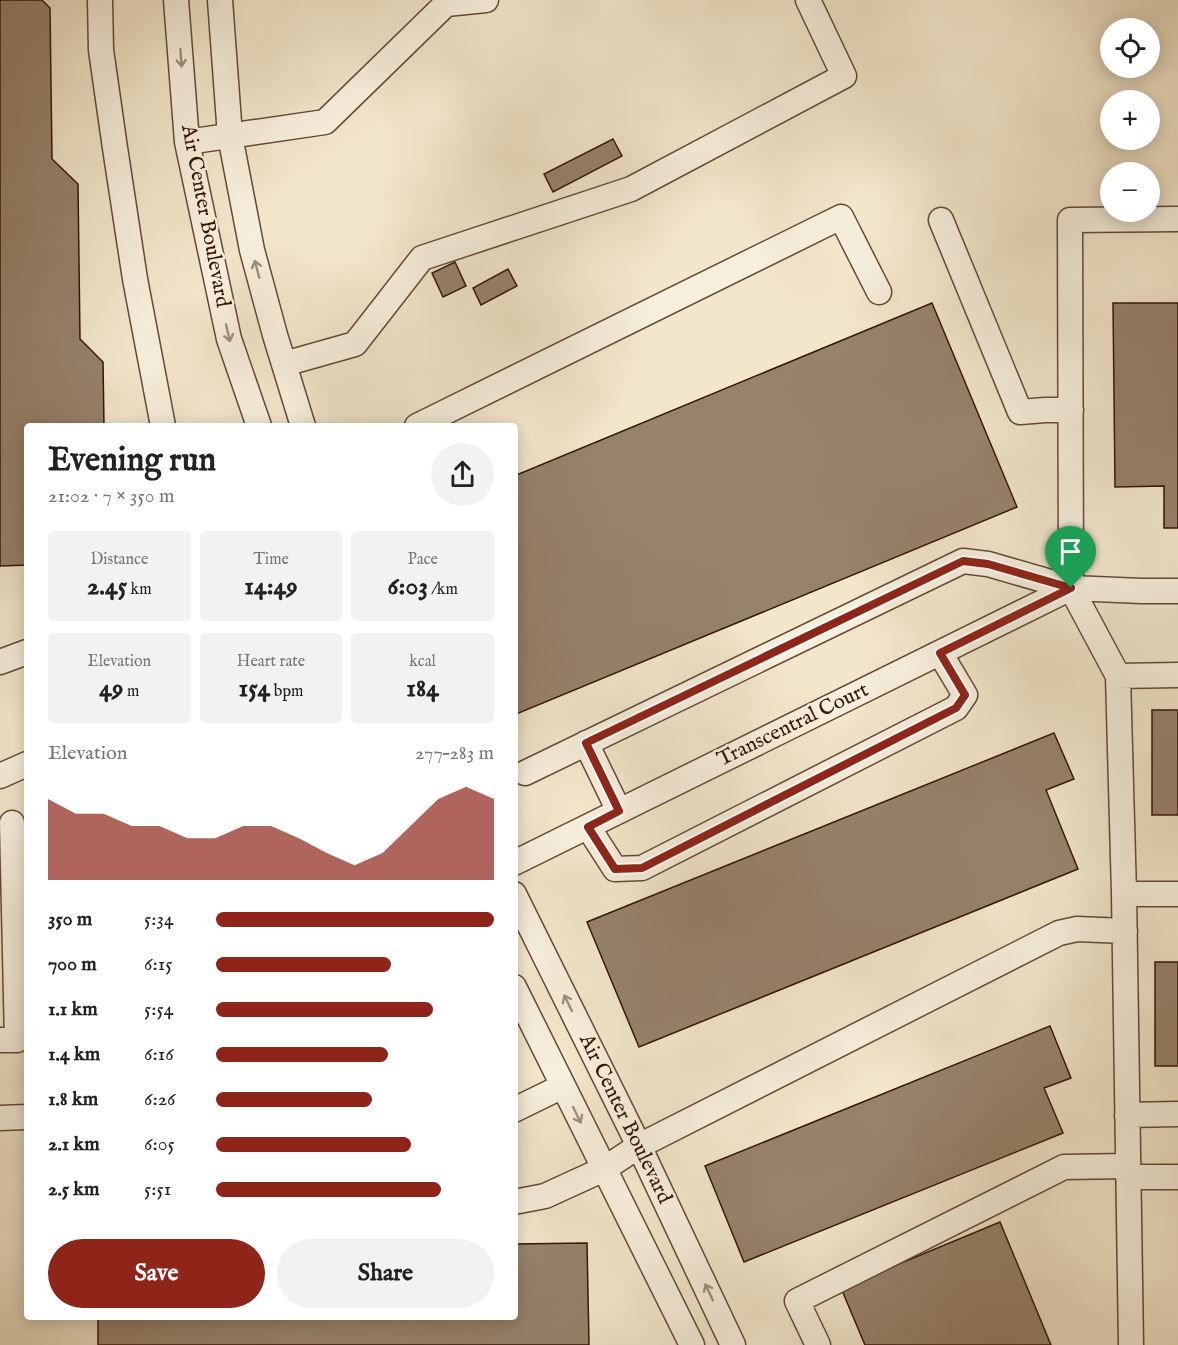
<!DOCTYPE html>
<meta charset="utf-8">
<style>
body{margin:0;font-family:"IM FELL English",serif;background:#f2f2f2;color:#222;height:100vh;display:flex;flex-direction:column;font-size:22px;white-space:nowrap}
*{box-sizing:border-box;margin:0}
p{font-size:20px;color:#767676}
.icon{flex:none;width:33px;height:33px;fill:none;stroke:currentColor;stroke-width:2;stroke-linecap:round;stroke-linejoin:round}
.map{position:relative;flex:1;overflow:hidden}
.side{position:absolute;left:24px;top:423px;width:494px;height:897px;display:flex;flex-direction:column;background:#fff;border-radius:6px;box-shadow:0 3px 15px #0003}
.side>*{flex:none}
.controls{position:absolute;left:1100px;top:18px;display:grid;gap:12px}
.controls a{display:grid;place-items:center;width:60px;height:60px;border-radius:50%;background:#fff;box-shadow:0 3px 15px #0003;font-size:30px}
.pin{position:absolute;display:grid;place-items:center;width:51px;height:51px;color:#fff;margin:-62px -26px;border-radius:50% 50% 50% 0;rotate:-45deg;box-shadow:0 0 6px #0007}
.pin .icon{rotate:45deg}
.round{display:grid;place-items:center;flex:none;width:63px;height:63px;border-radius:32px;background:#f2f2f2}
.overview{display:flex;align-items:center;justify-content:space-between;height:102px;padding:0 24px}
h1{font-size:33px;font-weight:700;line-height:45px}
.figures{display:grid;grid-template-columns:repeat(3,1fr);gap:9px;height:102px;padding:6px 24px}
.figures div{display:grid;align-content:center;border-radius:6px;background:#f2f2f2;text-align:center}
.figures b{font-size:26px;font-weight:700}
.figures small{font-size:16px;font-weight:400}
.figures p{font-size:16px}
.chart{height:168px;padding:12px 24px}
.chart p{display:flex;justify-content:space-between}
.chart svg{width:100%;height:108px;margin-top:6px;fill:#8f2418;opacity:.7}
.primary-button{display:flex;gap:12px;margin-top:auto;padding:12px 24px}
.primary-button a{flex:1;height:69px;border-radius:36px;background:#8f2418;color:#fff;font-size:24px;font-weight:700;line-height:69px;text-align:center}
.primary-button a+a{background:#f2f2f2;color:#222}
ul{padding:0 24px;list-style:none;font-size:20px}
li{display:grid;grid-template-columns:96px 72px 1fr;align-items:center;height:45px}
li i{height:15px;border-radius:8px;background:#8f2418}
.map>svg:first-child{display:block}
.building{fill:#97826c;stroke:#351506;stroke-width:1.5}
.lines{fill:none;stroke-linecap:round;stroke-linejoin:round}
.minor-casing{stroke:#644937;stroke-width:27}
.minor{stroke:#f7efdd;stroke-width:24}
.oneway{stroke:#a08d7c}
.route-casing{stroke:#fff;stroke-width:12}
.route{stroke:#8f2418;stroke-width:8}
.labels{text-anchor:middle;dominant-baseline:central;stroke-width:5;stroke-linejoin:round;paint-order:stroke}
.street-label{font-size:21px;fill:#351506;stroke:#f7efdd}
</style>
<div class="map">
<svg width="1178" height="1345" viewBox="0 0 1178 1345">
<rect width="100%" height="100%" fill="#f2e6cb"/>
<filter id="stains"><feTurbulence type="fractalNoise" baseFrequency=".00333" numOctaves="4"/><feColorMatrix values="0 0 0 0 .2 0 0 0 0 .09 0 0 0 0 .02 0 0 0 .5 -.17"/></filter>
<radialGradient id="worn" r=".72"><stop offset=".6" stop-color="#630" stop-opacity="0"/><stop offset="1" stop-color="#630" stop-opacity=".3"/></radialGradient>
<path class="building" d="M0,0H42L50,8L52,159L78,184L80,339L103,362L104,426H27V565L0,566Z
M613,139L622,156L553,192L544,174Z
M455,262L466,286L443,297L432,273Z
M508,269L517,286L481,305L473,288Z
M932,303L1017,507L514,715V476Z
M1113,303H1178V528H1164V486L1115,487Z
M1152,710H1178V815H1152Z
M1054,733L1074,779L1046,790L1078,869L639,1047L587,922Z
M1155,962H1178V1066H1155Z
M1050,1026L1071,1078L1044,1088L1063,1133L744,1262L705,1166Z
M1000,1222L1051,1345H865L841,1288Z
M587,1243L589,1345H98V1317H514V1244Z"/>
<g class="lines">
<defs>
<path id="minor" d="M100,0L101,50L115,148L135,279L163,426
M176,0L187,142L229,339L259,426
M220,0L230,136L252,250L275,335L303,426
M187,142L325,122L446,4L486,0
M941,220L1020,412L1045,410H1071
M284,364L355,344L422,258L631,189L844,76L808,0
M417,426L841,217L879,292
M0,662L27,652
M1118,676L1178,675
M586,743L619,811
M525,773L963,561L988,564L1071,588L1142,591H1178
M0,776L27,764
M588,827L615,869L642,868L956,708L965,695L940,653
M514,863L1071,588
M514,894L639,1146L733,1345
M1124,894H1178
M514,987L692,1345
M0,1040H17L12,823
M514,1110L563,1086
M1127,1115L1178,1114
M0,1118L27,1117
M1128,1177H1178
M514,1202L545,1196L604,1169L639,1146L1059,933L1077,929L1125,931
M818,1345L797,1301L1064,1167L1128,1166
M1131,1345L1124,894L1118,676L1071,588L1070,220L1178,219"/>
</defs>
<use href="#minor" class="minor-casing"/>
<use href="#minor" class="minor"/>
</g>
<defs><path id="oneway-shaft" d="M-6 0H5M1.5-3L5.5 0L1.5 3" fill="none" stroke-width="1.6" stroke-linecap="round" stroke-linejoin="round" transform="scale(1.5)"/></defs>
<g class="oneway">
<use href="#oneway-shaft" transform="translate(181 58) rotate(86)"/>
<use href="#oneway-shaft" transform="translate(257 269) rotate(-105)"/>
<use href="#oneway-shaft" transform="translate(228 333) rotate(77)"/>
<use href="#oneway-shaft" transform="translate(568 1003) rotate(-116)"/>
<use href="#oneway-shaft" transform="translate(577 1115) rotate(64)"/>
<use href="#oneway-shaft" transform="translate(709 1292) rotate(-115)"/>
</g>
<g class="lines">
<defs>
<path id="route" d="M963,561L988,564L1071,588L940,653L965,695L956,708L642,868L615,869L588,827L619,811L586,743Z"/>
</defs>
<use href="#route" class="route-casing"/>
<use href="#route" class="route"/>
</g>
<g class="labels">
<g class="street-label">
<text transform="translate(205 216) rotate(79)">Air Center Boulevard</text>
<text transform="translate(793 725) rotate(-26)">Transcentral Court</text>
<text transform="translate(625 1119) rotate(64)">Air Center Boulevard</text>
</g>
</g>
<rect width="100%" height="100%" filter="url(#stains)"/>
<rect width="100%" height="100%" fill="url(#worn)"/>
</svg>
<div class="controls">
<a><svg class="icon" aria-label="locate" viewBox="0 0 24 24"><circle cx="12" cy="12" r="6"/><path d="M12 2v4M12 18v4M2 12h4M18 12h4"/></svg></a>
<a>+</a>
<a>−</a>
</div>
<div class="pin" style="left:1071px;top:588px;background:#1e9e55"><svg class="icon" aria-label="arrive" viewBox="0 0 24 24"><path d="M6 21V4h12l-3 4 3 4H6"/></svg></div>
<section class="side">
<div class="overview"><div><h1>Evening run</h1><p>21:02 · 7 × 350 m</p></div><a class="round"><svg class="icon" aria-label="share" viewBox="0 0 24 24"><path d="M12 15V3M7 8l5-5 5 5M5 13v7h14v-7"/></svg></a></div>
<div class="figures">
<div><p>Distance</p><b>2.45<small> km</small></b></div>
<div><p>Time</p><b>14:49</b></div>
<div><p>Pace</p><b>6:03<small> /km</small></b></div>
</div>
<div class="figures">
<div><p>Elevation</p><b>49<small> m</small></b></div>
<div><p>Heart rate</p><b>154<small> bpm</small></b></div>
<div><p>kcal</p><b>184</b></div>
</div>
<div class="chart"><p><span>Elevation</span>277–283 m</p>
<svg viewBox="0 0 160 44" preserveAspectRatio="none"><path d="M0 44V11L10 17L20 17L30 22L40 22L50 27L60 27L70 22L80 22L90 27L100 33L110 38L120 33L130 22L140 11L150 6L160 11V44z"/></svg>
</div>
<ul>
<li><b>350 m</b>5:34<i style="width:100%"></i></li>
<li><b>700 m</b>6:15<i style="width:63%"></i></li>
<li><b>1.1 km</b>5:54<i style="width:78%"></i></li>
<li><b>1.4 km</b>6:16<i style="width:62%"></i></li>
<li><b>1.8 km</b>6:26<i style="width:56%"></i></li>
<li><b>2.1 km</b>6:05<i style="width:70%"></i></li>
<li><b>2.5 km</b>5:51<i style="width:81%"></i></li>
</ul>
<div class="primary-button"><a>Save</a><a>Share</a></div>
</section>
</div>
